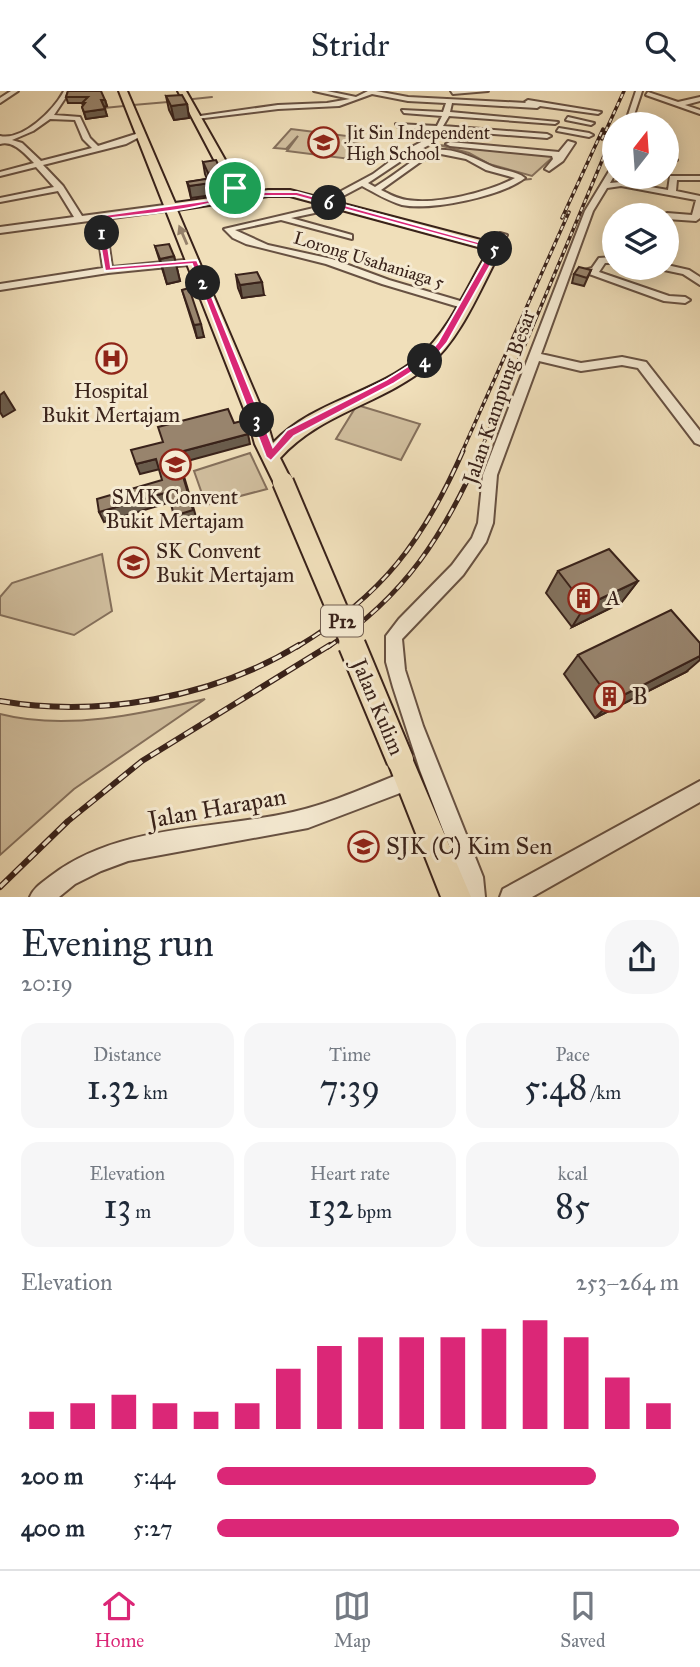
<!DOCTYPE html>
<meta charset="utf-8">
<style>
body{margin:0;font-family:"IM FELL Great Primer",serif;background:#f6f6f7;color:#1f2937;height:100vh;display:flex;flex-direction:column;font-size:26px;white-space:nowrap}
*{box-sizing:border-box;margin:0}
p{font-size:23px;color:#747a83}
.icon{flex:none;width:38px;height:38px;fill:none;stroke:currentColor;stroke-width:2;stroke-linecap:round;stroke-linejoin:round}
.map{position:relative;height:806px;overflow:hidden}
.drawer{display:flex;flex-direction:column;background:#fff;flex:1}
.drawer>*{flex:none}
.needle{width:46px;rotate:17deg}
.fabs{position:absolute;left:602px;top:21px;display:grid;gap:14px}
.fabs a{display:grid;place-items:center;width:77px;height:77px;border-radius:50%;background:#fff;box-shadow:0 4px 18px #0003;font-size:35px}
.pin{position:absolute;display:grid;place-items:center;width:60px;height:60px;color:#fff;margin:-30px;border:4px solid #fff;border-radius:50%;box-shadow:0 2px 7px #0007}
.km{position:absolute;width:35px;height:35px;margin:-18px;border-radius:50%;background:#222;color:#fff;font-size:19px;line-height:35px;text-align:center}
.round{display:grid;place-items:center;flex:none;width:74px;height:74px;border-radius:28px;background:#f6f6f7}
.summary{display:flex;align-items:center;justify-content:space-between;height:119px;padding:0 21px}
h1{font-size:38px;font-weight:600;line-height:52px}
.stats{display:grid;grid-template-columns:repeat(3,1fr);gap:10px;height:119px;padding:7px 21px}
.stats div{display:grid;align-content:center;border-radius:18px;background:#f6f6f7;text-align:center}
.stats b{font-size:35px;font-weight:600}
.stats small{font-size:19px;font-weight:400}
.stats p{font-size:19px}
.chart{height:196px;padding:14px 21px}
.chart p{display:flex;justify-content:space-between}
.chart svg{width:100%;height:126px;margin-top:7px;stroke:#db2777;stroke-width:6}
ul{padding:0 21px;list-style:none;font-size:23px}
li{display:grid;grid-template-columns:112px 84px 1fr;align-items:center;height:52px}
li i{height:18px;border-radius:9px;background:#db2777}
header{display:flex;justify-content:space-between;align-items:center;height:91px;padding:0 21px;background:#fff;font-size:32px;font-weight:600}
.tab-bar{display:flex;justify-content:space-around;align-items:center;height:98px;border-top:2px solid #e0e1e3;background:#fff;font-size:19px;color:#747a83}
.tab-bar a{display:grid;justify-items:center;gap:4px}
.tab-bar .on{color:#db2777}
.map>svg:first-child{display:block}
.green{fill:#d1bf9f;stroke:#85705c;stroke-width:2}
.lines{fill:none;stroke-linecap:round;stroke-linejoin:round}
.stream{stroke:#826d5a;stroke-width:2}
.minor-casing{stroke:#675142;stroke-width:4}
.major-casing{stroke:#39221a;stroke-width:4}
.minor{fill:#f5ead2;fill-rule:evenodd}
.major{fill:#f0dfba;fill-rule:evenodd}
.rail-far2-casing{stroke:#39221a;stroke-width:3.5}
.rail-far1-casing{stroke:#39221a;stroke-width:5}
.rail-casing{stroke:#39221a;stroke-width:6}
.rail-far2{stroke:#f5ead2;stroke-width:2;stroke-dasharray:4.5;stroke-linecap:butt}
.rail-far1{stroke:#f5ead2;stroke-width:2.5;stroke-dasharray:9;stroke-linecap:butt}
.rail{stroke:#f5ead2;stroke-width:3.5;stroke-dasharray:10;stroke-linecap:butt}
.major-bridge-far1-casing{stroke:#39221a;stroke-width:24;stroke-linecap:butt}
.major-bridge-casing{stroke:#39221a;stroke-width:30;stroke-linecap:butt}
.major-bridge-far1{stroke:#f0dfba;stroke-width:20}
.major-bridge{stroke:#f0dfba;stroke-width:26}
.wall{fill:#83725e;stroke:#39221a;stroke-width:2}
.shaded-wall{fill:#6a5c4c;stroke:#39221a;stroke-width:2}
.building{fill:#98846d;stroke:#39221a;stroke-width:2}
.oneway{fill:#94806a}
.route{fill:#db2777;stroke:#fff;stroke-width:2;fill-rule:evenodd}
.labels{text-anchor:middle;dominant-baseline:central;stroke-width:6;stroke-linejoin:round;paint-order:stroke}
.far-poi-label{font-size:18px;fill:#39221a;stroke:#f5ead2;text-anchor:start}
.far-street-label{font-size:18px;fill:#39221a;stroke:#f5ead2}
.shield{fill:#f5ead2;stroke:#715e51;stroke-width:2}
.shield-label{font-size:19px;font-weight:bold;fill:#39221a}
.poi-label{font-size:21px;fill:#39221a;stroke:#f5ead2}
.street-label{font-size:21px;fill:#39221a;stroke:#f5ead2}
.near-poi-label{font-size:24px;fill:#39221a;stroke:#f5ead2;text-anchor:start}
.near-street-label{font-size:24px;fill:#39221a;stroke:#f5ead2}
</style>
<header><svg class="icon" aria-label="back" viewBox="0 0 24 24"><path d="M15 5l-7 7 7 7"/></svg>Stridr<svg class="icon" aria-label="search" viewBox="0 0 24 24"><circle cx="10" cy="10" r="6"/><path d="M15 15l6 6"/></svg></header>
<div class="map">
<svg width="700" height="806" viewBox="0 0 700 806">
<rect width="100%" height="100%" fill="#f0dfba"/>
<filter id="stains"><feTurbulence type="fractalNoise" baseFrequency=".00286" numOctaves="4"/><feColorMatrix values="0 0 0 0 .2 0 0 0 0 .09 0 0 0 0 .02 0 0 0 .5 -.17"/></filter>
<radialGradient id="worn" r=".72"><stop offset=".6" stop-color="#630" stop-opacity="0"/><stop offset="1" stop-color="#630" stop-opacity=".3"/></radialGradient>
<path class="green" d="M291,38L355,46L351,52L361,53L350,68L287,60L298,45L286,58L274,57Z
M439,54L554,65L532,85L489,73L469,62Z
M357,314L420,333L401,369L336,348Z
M250,362L267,398L206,414L194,380Z
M102,463L112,520L74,544L0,524V506L12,492Z
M205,608L74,698L0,764V623C66,640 141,623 205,608Z"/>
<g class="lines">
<path class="stream" d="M193,8L212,6
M133,14L168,11
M104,17L124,15
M521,89L531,88"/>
<defs>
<path id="minor" d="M11,0H18L0,12V7Z
M64,0H70L54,24L80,26L90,47L98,55L139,42L145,43L126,53L43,74L63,95L82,125L172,113L176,116L172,119L105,128L112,176L195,168L198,169V173L108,182L0,199V193L103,177L96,129L0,142V136L74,126L58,100L0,111V107L54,96L36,76L0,85V81L34,72C25,63 14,49 0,53V45C23,50 54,19 64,0ZM50,28L75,29L83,48L92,57L41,70L22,52L12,49L33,40Z
M314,0H327L356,6L368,0H376L408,6L526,12L525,11L528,9L601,21L598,23L540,15L537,17L452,12L450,21L558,31L555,33L449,25L443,35L547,43L551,45L547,47L441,39L431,53L410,64L368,92L375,96C428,64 425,43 489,74C501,80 515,79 525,87C502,105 431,120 402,114C388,110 375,102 362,95L328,113L321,111L373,83L404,60L425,49L434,39L398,36L396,33L437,35L442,25L404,22L402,19L443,21L446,12L408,10L372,3L339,15L278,18L196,28L193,26L278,14L327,12L350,8ZM441,63L466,68L486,79L515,87C489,101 437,114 407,109C398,108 389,103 381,99L423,69Z
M451,0H488L453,3Z
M636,0H642L631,33H625Z
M648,1L678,11L700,6V10L685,14L700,19V23L646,4Z
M568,26L594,32L591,34L566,29Z
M559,37L589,42L593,44L589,46L557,40Z
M568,50L575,52L563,70L549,80L545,78L553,68L552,65L450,55L446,53L450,51L559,61Z
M667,64L677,69L673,71L667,69Z
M611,77H614V85L610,92L621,91L668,99L670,85H700V89H677L676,100L700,105V127L696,130L667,128V124H663L667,122L692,124L696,109L621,95L607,97L593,120L541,263L581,272L622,266L646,271L700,340V354L695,352L638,277L622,274L581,280L539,270L497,384L493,432L486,451L463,484L402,548L405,579L423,635L483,786L485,806H463L461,786L420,679L393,596L386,571V545L399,528L452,474L472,447L478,432L483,384L585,120Z
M335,112L338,113V117L291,127L352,144V148L281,129L235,139L268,154L332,168L389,189L467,212V216H459L382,193L326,173L246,153L233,147L224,138Z
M500,142L507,144L499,159H493L491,157Z
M614,166V172H605L599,181L669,205L685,206L690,209L685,212L664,210L581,180L592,177L599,167Z
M667,174L689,179L700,186V194L683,183L664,179L662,177H667Z
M409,679L416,682L419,689L416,696L308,737L128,770L101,780L75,793L59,806H30C34,796 43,791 52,784C120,733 214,739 293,721C333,712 371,694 409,679Z
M700,690V711L532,806H500L503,798Z"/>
<path id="major" d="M119,0H127L175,112L268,99H290L500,154L502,157C482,194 461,248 429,274C383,313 321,321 280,367L292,391L290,396L283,398L276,396L255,353L248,328ZM268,105H290L489,159C468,194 450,239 419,266C375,303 313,310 273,352L266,328L177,119Z
M178,0H186L241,97L239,99L229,97Z
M400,656L409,660L471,806H441L387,669L391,660Z"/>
</defs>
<use href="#minor" class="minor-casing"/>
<use href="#major" class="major-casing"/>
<use href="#minor" class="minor"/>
<use href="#major" class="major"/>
<defs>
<path id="rail-far2" d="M602,48L624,0
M562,127L603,38
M462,361L569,121
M480,361L614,41"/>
<path id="rail-far1" d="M297,556C383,504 423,450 463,360
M328,556C405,505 444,444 481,360"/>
<path id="rail" d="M0,610C99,627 213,607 299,554
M0,796L68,730L142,670L330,554"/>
</defs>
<use href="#rail-far2" class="rail-far2-casing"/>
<use href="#rail-far1" class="rail-far1-casing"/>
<use href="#rail" class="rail-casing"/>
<use href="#rail-far2" class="rail-far2"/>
<use href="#rail-far1" class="rail-far1"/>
<use href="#rail" class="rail"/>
<defs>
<path id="major-bridge-far1" d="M283,391L353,556"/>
<path id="major-bridge" d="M352,554L400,669"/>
</defs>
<use href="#major-bridge-far1" class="major-bridge-far1-casing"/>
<use href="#major-bridge" class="major-bridge-casing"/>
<use href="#major-bridge-far1" class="major-bridge-far1"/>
<use href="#major-bridge" class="major-bridge"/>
</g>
<path class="wall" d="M68,0L105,9L107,15L104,16L107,25L86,28L82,16L83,15L82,12H68L66,6Z
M166,5L187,13L189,27L174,29L169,19Z
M203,71L222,85H224L226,97L220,103L191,107L187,91L207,88L205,83Z
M155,155L174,165L180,190L167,193Z
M591,179L584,195L572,192L574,183Z
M236,184L264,204L242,207L238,197Z
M182,199L204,246L197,247Z
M558,480L638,490L621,512L572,536L546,502Z
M578,564L686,581L595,627L564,583Z"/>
<path class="shaded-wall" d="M101,9H105L107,15L103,16Z
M187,13L189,27L174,29L171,15Z
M105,18L107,25L86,28L84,21Z
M221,80L222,87L224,85L226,97L220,103L191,107L189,95L210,92L208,82Z
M174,165L180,190L167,193L160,168Z
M262,191L264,204L242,207L240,194Z
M201,233L204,246L197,247L194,234Z
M4,301L15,319L3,326L0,321V304Z
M248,343L250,353L180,372L197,429L178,434L174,425L176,362Z
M156,368L160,378L140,383L136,373Z
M168,401L171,411L104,431L99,421Z
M638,490L621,512L572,536L585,515Z
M700,565V569L686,581L595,627L612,610Z"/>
<path class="building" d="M68,0H101L105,9H101L105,18L84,21L82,16L85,12H82L88,6H66Z
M182,4L187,13L171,15L166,5Z
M216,69L221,80L208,82L203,71Z
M224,85L218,91L189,95L187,91Z
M169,153L174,165L160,168L155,155Z
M579,176L591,179L587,187L574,183Z
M257,181L262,191L240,194L236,184Z
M189,197L201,233L194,234L182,199Z
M228,318L234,332L242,330L248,343L176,362L193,419L174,425L168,401L99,421L97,408L162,389L156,368L136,373L131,359L163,351L158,336Z
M609,458L638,490L585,515L558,480Z
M671,519L700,552V565L612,610L578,564Z"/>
<defs><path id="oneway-solid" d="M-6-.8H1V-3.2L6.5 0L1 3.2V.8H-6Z" transform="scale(1.75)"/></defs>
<use class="oneway" href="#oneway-solid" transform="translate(183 144) rotate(-113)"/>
<path class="route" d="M235,95L251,101H297L500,157L447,252L435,266L393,293L294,345L271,370L266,366L192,173L105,180L99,146L98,125L211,109L225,103ZM236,100L250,105H296L491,158L438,251L429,262L386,289L287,339L273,356L197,169L111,176L104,128C133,124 218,119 236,100Z"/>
<defs>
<symbol id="school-ring" viewBox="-11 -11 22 22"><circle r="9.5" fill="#f5ead2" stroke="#8f2418" stroke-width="1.5"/><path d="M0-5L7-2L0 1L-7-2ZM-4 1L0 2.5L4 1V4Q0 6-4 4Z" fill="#8f2418"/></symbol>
<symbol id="hospital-ring" viewBox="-11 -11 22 22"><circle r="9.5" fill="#f5ead2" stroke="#8f2418" stroke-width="1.5"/><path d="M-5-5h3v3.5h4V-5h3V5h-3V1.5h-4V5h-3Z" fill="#8f2418"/></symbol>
<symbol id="building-ring" viewBox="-11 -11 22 22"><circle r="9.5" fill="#f5ead2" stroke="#8f2418" stroke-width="1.5"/><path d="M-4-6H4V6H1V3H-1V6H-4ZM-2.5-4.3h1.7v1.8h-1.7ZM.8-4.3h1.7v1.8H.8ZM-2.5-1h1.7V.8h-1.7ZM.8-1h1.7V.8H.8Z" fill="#8f2418"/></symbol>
</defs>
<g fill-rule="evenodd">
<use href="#school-ring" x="306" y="34" width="35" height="35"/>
<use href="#hospital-ring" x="94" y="250" width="35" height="35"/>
<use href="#school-ring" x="158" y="356" width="35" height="35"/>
<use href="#school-ring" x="116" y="454" width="35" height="35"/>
<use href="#building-ring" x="566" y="490" width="35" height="35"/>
<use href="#building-ring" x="592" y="588" width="35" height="35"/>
<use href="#school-ring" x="346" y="738" width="35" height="35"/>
</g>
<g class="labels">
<g class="far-poi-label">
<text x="346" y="42">Jit Sin Independent<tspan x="346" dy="21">High School</tspan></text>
</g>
<g class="far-street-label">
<text transform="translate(369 169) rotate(17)">Lorong Usahaniaga 5</text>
</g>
<rect class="shield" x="321" y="514.5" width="42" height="31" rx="5"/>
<g class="shield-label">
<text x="342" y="530">P12</text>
</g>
<g class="poi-label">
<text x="111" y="300">Hospital<tspan x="111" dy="24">Bukit Mertajam</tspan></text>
<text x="175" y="406">SMK Convent<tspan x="175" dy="24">Bukit Mertajam</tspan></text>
<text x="156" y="460" text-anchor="start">SK Convent<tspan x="156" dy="24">Bukit Mertajam</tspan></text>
<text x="606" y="507" text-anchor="start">A</text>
</g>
<g class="street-label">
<text transform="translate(499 306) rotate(-71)">Jalan Kampung Besar</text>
<text transform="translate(378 616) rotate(67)">Jalan Kulim</text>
</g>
<g class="near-poi-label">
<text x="632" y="605">B</text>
<text x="386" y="755">SJK (C) Kim Sen</text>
</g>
<g class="near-street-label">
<text transform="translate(217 717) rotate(-10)">Jalan Harapan</text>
</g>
</g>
<rect width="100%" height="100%" filter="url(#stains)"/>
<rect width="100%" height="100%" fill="url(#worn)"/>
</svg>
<div class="fabs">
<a><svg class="needle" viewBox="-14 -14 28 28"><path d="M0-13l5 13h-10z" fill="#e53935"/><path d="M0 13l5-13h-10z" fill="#747a83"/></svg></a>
<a><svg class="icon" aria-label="layers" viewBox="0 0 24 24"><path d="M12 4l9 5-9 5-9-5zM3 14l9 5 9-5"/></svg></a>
</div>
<div class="pin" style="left:235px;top:97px;background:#1e9e55"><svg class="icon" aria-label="arrive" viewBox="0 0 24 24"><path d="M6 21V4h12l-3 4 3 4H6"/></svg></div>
<b class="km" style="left:102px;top:142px">1</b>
<b class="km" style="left:203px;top:192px">2</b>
<b class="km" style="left:257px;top:329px">3</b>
<b class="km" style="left:425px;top:270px">4</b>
<b class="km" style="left:495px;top:158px">5</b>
<b class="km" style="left:329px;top:112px">6</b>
</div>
<section class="drawer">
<div class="summary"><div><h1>Evening run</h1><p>20:19</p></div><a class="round"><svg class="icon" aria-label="share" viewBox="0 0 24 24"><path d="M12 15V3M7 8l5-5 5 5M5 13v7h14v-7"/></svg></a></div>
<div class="stats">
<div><p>Distance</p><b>1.32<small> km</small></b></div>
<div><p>Time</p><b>7:39</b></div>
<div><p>Pace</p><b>5:48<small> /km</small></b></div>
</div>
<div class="stats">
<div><p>Elevation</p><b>13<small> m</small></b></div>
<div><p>Heart rate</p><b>132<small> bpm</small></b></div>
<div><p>kcal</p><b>85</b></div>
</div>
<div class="chart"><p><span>Elevation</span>253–264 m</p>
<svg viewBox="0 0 160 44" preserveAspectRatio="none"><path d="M5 44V38M15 44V35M25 44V32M35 44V35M45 44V38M55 44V35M65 44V23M75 44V15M85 44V12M95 44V12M105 44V12M115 44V9M125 44V6M135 44V12M145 44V26M155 44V35"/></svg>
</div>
<ul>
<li><b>200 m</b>5:44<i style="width:82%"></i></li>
<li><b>400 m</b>5:27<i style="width:100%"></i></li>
</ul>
</section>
<nav class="tab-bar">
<a class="on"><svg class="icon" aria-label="home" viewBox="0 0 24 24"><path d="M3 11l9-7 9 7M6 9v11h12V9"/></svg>Home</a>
<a><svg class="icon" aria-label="map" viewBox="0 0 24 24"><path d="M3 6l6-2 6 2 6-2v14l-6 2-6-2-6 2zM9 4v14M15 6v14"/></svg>Map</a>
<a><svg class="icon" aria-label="saved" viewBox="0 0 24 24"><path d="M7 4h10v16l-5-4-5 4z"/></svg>Saved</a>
</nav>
